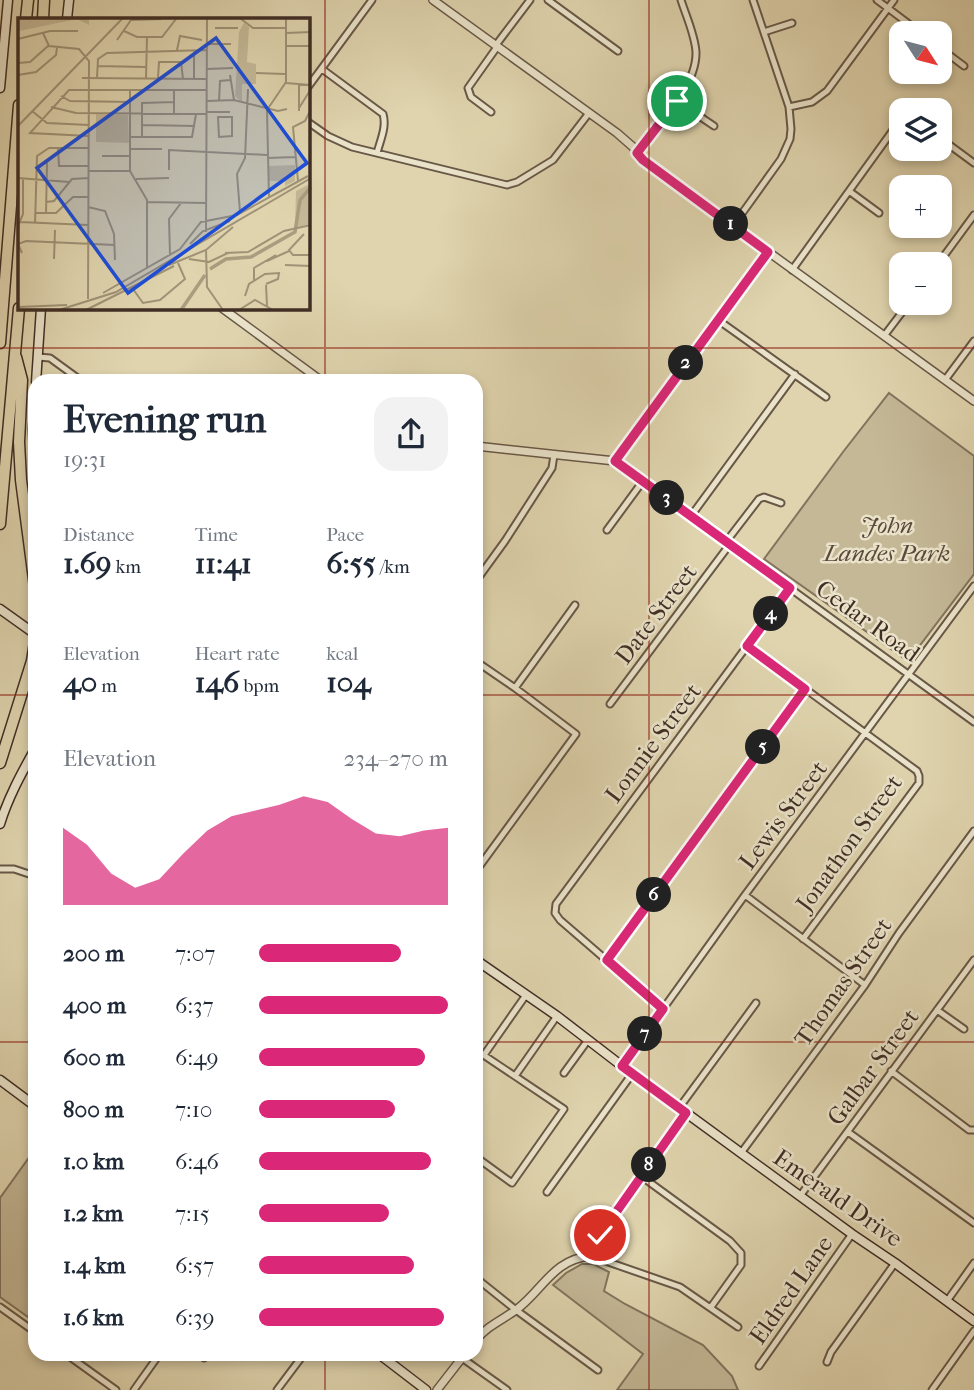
<!DOCTYPE html>
<meta charset="utf-8">
<style>
body{margin:0;font-family:"IM FELL French Canon",serif;background:#f2f2f3;color:#1f2937;height:100vh;display:flex;flex-direction:column;font-size:26px;white-space:nowrap}
*{box-sizing:border-box;margin:0}
p{font-size:23px;color:#747a83}
.icon{flex:none;width:38px;height:38px;fill:none;stroke:currentColor;stroke-width:2;stroke-linecap:round;stroke-linejoin:round}
.map{position:relative;flex:1;overflow:hidden}
.sheet{position:absolute;left:28px;top:374px;width:455px;height:987px;display:flex;flex-direction:column;background:#fff;border-radius:21px;box-shadow:0 4px 10px #0003}
.sheet>*{flex:none}
.needle{width:46px;rotate:126deg}
.controls{position:absolute;left:889px;top:21px;display:grid;gap:14px}
.controls a{display:grid;place-items:center;width:63px;height:63px;border-radius:14px;background:#fff;box-shadow:0 4px 10px #0003;font-size:35px}
.pin{position:absolute;display:grid;place-items:center;width:60px;height:60px;color:#fff;margin:-30px;border:4px solid #fff;border-radius:50%;box-shadow:0 2px 7px #0007}
.km{position:absolute;width:35px;height:35px;margin:-18px;border-radius:50%;background:#222;color:#fff;font-size:19px;line-height:35px;text-align:center}
.round{display:grid;place-items:center;flex:none;width:74px;height:74px;border-radius:21px;background:#f2f2f3}
.summary{display:flex;align-items:center;justify-content:space-between;height:119px;padding:0 35px}
h1{font-size:38px;font-weight:700;line-height:52px}
.figures{display:grid;grid-template-columns:repeat(3,1fr);gap:10px;height:119px;padding:7px 35px}
.figures div{display:grid;align-content:center}
.figures b{font-size:30px;font-weight:700}
.figures small{font-size:19px;font-weight:400}
.figures p{font-size:19px}
.chart{height:196px;padding:14px 35px}
.chart p{display:flex;justify-content:space-between}
.chart svg{width:100%;height:126px;margin-top:7px;fill:#db2777;opacity:.7}
ul{padding:0 35px;list-style:none;font-size:23px}
li{display:grid;grid-template-columns:112px 84px 1fr;align-items:center;height:52px}
li i{height:18px;border-radius:9px;background:#db2777}
.map>svg:first-child{display:block}
.green{fill:#c4b897;stroke:#82735e;stroke-width:2}
.lines{fill:none;stroke-linecap:round;stroke-linejoin:round}
.minor-casing{stroke:#685847;stroke-width:9}
.tertiary-casing{stroke:#685847;stroke-width:10}
.secondary-casing{stroke:#402e25;stroke-width:11}
.motorway-casing{stroke:#402e25;stroke-width:13}
.minor{stroke:#eae3ca;stroke-width:5}
.tertiary{stroke:#eae3ca;stroke-width:7}
.secondary{stroke:#eae3ca;stroke-width:8}
.motorway{stroke:#dfd4ae;stroke-width:10}
.route-casing{stroke:#fff;stroke-width:14}
.route{stroke:#db2777;stroke-width:9}
.grid{fill:none;stroke:#8f2418;stroke-width:2;stroke-opacity:0.55}
.labels{text-anchor:middle;dominant-baseline:central;stroke-width:5;stroke-linejoin:round;paint-order:stroke}
.park-label{font-size:24px;font-style:italic;fill:#5a4a3c;stroke:#eae3ca}
.street-label{font-size:24px;fill:#402e25;stroke:#eae3ca}
.inset-river{fill:none;stroke:#a99c7f;stroke-width:3.5}
.inset-road{fill:none;stroke:#9f9277;stroke-width:2}
.view{fill:#1d4ed8;fill-opacity:0.15;stroke:#1d4ed8;stroke-width:3.5}
.inset-edge{fill:none;stroke:#402e25;stroke-width:3.5}
</style>
<div class="map">
<svg width="974" height="1390" viewBox="0 0 974 1390">
<rect width="100%" height="100%" fill="#dfd4ae"/>
<filter id="stains"><feTurbulence type="fractalNoise" baseFrequency=".00286" numOctaves="4"/><feColorMatrix values="0 0 0 0 .2 0 0 0 0 .09 0 0 0 0 .02 0 0 0 .5 -.17"/></filter>
<radialGradient id="worn" r=".72"><stop offset=".6" stop-color="#630" stop-opacity="0"/><stop offset="1" stop-color="#630" stop-opacity=".3"/></radialGradient>
<path class="green" d="M889,393L974,456V574L908,661L764,559L843,452Z
M35,1149V1322L0,1297V1198Z
M582,1264H593L609,1272L604,1291L625,1304L703,1345L732,1376L738,1390H617L643,1354L553,1285L566,1273Z"/>
<g class="lines">
<defs>
<path id="minor" d="M548,0L618,51
M877,0L921,33
M764,32L792,23
M496,45L530,0
M940,48L964,66
M322,69L383,114C387,127 380,141 377,153
M308,87L372,0
M677,101L714,126
M789,107L812,102L827,91L894,0
M491,112L471,97L468,88L497,47
M308,122L328,136L352,147L507,185L517,182L553,160L589,113
M940,138L974,163
M637,153C657,126 697,87 696,52C695,35 686,16 681,0
M849,191L879,213
M733,226L781,159L790,139L791,129L789,107L753,0
M938,264L974,215
M792,270L901,119
M718,320L826,397
M884,336L909,303
M38,357L50,358L83,382
M945,380L974,341
M615,461L974,722
M691,516L795,374
M607,530L643,481
M726,542L759,499L764,497L781,503
M476,581L505,541L552,468L554,455
M747,646L917,771L919,776V783L803,939
M515,688L575,605
M610,704L730,544
M0,869H14L35,876
M476,871L576,734L515,688L477,662
M745,895L865,985
M607,960L805,689
M663,1009L560,920L555,913L556,904L790,588
M937,1010L964,1029
M476,1050L564,1109L512,1183L476,1157
M484,1055L526,995
M622,1066L745,895L974,586
M891,1071L969,1130H974
M564,1073L588,1040
M515,1076L557,1016
M679,1108L756,1003
M848,1132L974,1223
M741,1153L865,985L899,933L974,831
M641,1176L730,1241L741,1253V1265L711,1307
M547,1192L632,1074
M800,1196L974,960
M591,1256L680,1287L738,1327
M476,1278L516,1310L598,1370
M947,1301L974,1263
M0,1307L35,1332
M66,1354L116,1390
M204,1358L207,1354
M462,1358L507,1390
M827,1362L831,1352L895,1263
M759,1366L852,1234
M134,1390L156,1359
M277,1390L304,1354
M932,1390L974,1331"/>
<path id="tertiary" d="M433,0L617,133L633,147L643,161L974,401
M222,308L323,382
M476,446L615,461L768,252
M476,1340C487,1326 502,1320 516,1310C543,1290 553,1259 591,1256L600,1235L686,1113
M437,1390L465,1354"/>
<path id="secondary" d="M67,19L69,0
M0,88L8,0
M36,382L41,308
M35,398L33,429L35,477
M0,609L35,634
M0,824C8,798 21,774 35,749
M476,960L557,1016L622,1066L852,1234L895,1263L974,1321
M0,1080L35,1106
M379,1354L426,1390"/>
<path id="motorway" d="M26,19L28,0
M43,19L44,0
M0,343L19,105
M16,357L22,380L19,442L21,480L35,587
M0,524L19,308
M0,763L32,661L35,642"/>
</defs>
<use href="#minor" class="minor-casing"/>
<use href="#tertiary" class="tertiary-casing"/>
<use href="#secondary" class="secondary-casing"/>
<use href="#motorway" class="motorway-casing"/>
<use href="#minor" class="minor"/>
<use href="#tertiary" class="tertiary"/>
<use href="#secondary" class="secondary"/>
<use href="#motorway" class="motorway"/>
</g>
<g class="lines">
<defs>
<path id="route" d="M600,1235L686,1113L622,1066L663,1009L607,960L805,689L747,646L790,588L615,461L768,252L643,160L637,153L677,101"/>
</defs>
<use href="#route" class="route-casing"/>
<use href="#route" class="route"/>
</g>
<path class="grid" d="M325,0V382M649,0V1390M0,348H974M0,695H35M476,695H974M0,1042H35M476,1042H974M325,1354V1390"/>
<g class="labels">
<g class="park-label">
<text x="887" y="525">John<tspan x="887" dy="28">Landes Park</tspan></text>
</g>
<g class="street-label">
<text transform="translate(656 614) rotate(-53)">Date Street</text>
<text transform="translate(868 621) rotate(36)">Cedar Road</text>
<text transform="translate(653 743) rotate(-53)">Lonnie Street</text>
<text transform="translate(783 815) rotate(-53)">Lewis Street</text>
<text transform="translate(849 843) rotate(-54)">Jonathon Street</text>
<text transform="translate(843 982) rotate(-55)">Thomas Street</text>
<text transform="translate(873 1067) rotate(-54)">Galbar Street</text>
<text transform="translate(838 1198) rotate(35)">Emerald Drive</text>
<text transform="translate(791 1290) rotate(-55)">Eldred Lane</text>
</g>
</g>
<g transform="translate(18 18)">
<rect width="292" height="292" fill="#dfd4ae"/>
<path d="M0,1H71V7L59,1L1,13ZM226,5L231,9L229,44L238,46V66H224V84L217,78L221,14ZM78,96L110,97L111,125L78,124ZM277,147V163L267,168V163H250V148ZM292,166V206L277,210L278,173Z" fill="#c4b897"/>
<path class="inset-river" d="M192,251L208,241L233,239L277,214L282,182L293,169M163,292L187,257"/>
<path class="inset-road" d="M223,1L235,10H268M113,2L144,1M197,10H220M106,13L119,19H144L158,1M25,15L31,28L61,31L71,43L70,281M268,15L293,14M0,21L32,13H60M99,22L113,2M189,26H213M268,28H293M159,32L162,18L184,22M176,32V61M0,45L12,44L30,28M79,48L128,49M189,51L215,50M238,55L267,56M0,57L18,54L38,37L39,30M212,57L216,82M64,60L188,61M79,60L80,41L89,35L189,32M128,60L129,19M140,60L141,44H163L165,61M268,65L293,67M281,66V93M112,73V153L129,182V250M43,78L52,83L112,84M189,83L216,82L260,93L269,91M201,83L202,63L212,62M33,89L58,95L189,96M281,90L293,71M14,93L29,105L71,107M189,94H212M156,96V72M200,99H214V118L201,119ZM124,107L177,108M0,108L104,1M71,118L12,115L51,72H189M112,119H174L178,96M124,119V85L156,84M40,130L41,148H71M112,131H144M84,138H112M249,140L278,139M151,152V132L249,137M71,153H112M0,160L51,164M118,161L151,160M280,163L275,109L287,103L293,91M251,180L249,92L268,64V1M28,184L36,183L54,161L71,160M129,184L188,185M70,189L87,193L96,216L97,242M222,194L219,156L227,140L230,71M17,195H38L55,179H71M28,195L29,145M2,204L70,207M17,206L19,138L31,130H71M0,208L5,196V160M188,214L189,1M286,216L271,232L275,237H293M172,226L185,213L212,203M188,231L189,269L205,292M4,235L0,226L8,223L97,227M207,235L230,234L266,213L293,207M152,237L151,201L163,185M36,241L37,212M171,241L191,244L210,235M249,243L271,233M151,247L188,232L215,209M267,247L293,248M236,262V250L258,237M248,267L249,288M115,271L125,285L142,282L167,261L160,245M85,275L162,231L183,204L219,197L290,158M227,278L231,266L247,256L261,255L260,261L248,266M0,289L49,287M41,292L98,274L293,160M68,292L156,248M221,292L237,282L255,292"/>
<path class="view" d="M198,20L289,145L110,275L19,150Z"/>
<rect width="292" height="292" class="inset-edge"/>
</g>
<rect width="100%" height="100%" filter="url(#stains)"/>
<rect width="100%" height="100%" fill="url(#worn)"/>
</svg>
<div class="controls">
<a><svg class="needle" viewBox="-14 -14 28 28"><path d="M0-13l5 13h-10z" fill="#e53935"/><path d="M0 13l5-13h-10z" fill="#747a83"/></svg></a>
<a><svg class="icon" aria-label="layers" viewBox="0 0 24 24"><path d="M12 4l9 5-9 5-9-5zM3 14l9 5 9-5"/></svg></a>
<a>+</a>
<a>−</a>
</div>
<div class="pin" style="left:677px;top:101px;background:#1e9e55"><svg class="icon" aria-label="arrive" viewBox="0 0 24 24"><path d="M6 21V4h12l-3 4 3 4H6"/></svg></div>
<div class="pin" style="left:600px;top:1235px;background:#d93025"><svg class="icon" aria-label="check" viewBox="0 0 24 24"><path d="M5 12l5 5 9-10"/></svg></div>
<b class="km" style="left:731px;top:224px">1</b>
<b class="km" style="left:686px;top:363px">2</b>
<b class="km" style="left:667px;top:498px">3</b>
<b class="km" style="left:771px;top:614px">4</b>
<b class="km" style="left:763px;top:747px">5</b>
<b class="km" style="left:654px;top:895px">6</b>
<b class="km" style="left:645px;top:1034px">7</b>
<b class="km" style="left:649px;top:1165px">8</b>
<section class="sheet">
<div class="summary"><div><h1>Evening run</h1><p>19:31</p></div><a class="round"><svg class="icon" aria-label="share" viewBox="0 0 24 24"><path d="M12 15V3M7 8l5-5 5 5M5 13v7h14v-7"/></svg></a></div>
<div class="figures">
<div><p>Distance</p><b>1.69<small> km</small></b></div>
<div><p>Time</p><b>11:41</b></div>
<div><p>Pace</p><b>6:55<small> /km</small></b></div>
</div>
<div class="figures">
<div><p>Elevation</p><b>40<small> m</small></b></div>
<div><p>Heart rate</p><b>146<small> bpm</small></b></div>
<div><p>kcal</p><b>104</b></div>
</div>
<div class="chart"><p><span>Elevation</span>234–270 m</p>
<svg viewBox="0 0 160 44" preserveAspectRatio="none"><path d="M0 44V17L10 23L20 33L30 38L40 35L50 26L60 18L70 13L80 11L90 9L100 6L110 8L120 14L130 19L140 20L150 18L160 17V44z"/></svg>
</div>
<ul>
<li><b>200 m</b>7:07<i style="width:75%"></i></li>
<li><b>400 m</b>6:37<i style="width:100%"></i></li>
<li><b>600 m</b>6:49<i style="width:88%"></i></li>
<li><b>800 m</b>7:10<i style="width:72%"></i></li>
<li><b>1.0 km</b>6:46<i style="width:91%"></i></li>
<li><b>1.2 km</b>7:15<i style="width:69%"></i></li>
<li><b>1.4 km</b>6:57<i style="width:82%"></i></li>
<li><b>1.6 km</b>6:39<i style="width:98%"></i></li>
</ul>
</section>
</div>
